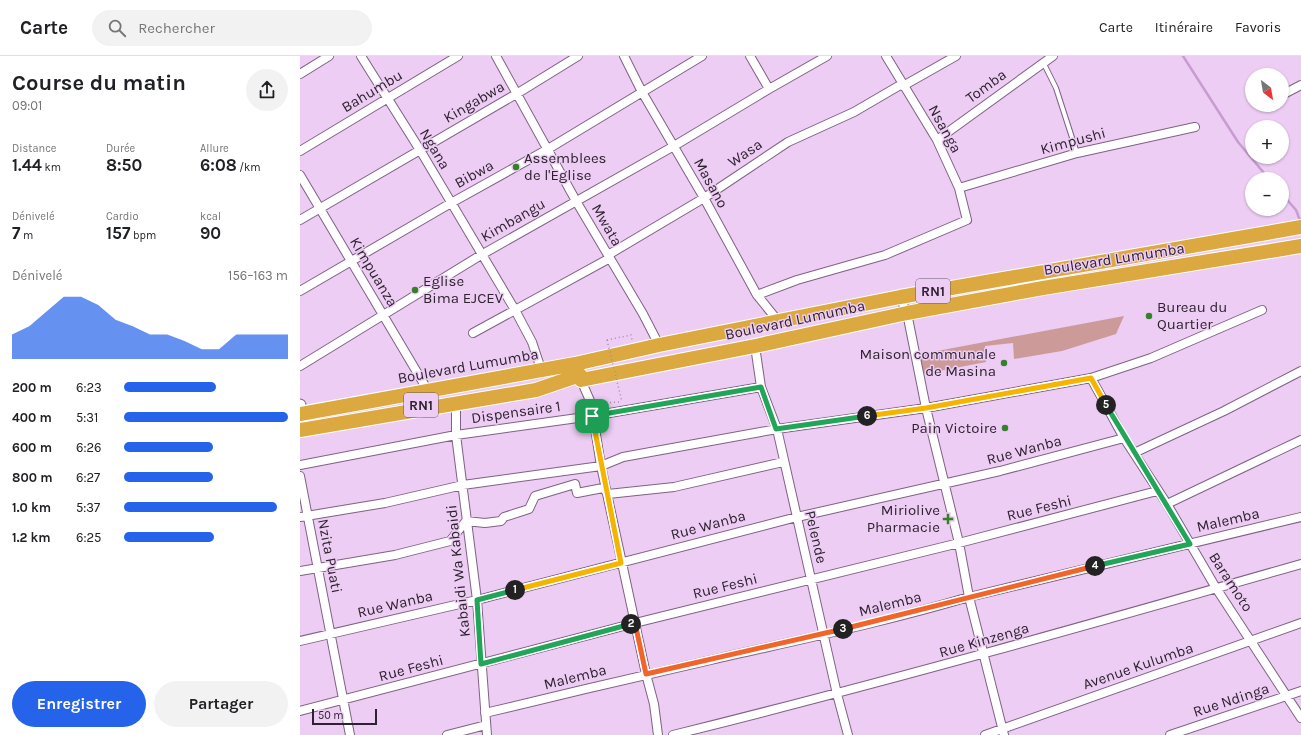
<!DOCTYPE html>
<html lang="fr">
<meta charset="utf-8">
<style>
body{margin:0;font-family:Karla,sans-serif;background:#f2f2f2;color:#202124;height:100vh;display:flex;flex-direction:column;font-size:15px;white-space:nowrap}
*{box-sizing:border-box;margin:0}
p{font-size:13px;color:#757577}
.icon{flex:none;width:22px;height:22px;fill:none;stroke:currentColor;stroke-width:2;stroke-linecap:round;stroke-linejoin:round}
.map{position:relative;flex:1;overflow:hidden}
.drawer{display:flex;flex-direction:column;background:#fff;width:300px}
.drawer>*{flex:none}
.needle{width:26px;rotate:149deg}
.controls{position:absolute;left:945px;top:12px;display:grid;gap:8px}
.controls a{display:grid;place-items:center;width:44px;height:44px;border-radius:50%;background:#fff;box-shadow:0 1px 3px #0004;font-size:20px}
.scale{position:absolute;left:12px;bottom:10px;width:65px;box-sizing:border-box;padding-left:4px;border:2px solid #2e2230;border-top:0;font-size:11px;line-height:14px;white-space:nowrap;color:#2e2230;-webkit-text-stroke:3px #edcdf3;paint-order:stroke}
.pin{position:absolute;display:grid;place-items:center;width:34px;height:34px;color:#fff;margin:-17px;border-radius:8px;box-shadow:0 2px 6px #0006}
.km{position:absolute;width:20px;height:20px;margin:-10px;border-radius:50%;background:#222;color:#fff;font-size:11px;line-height:20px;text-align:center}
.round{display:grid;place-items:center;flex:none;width:42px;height:42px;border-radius:21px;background:#f2f2f2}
.headline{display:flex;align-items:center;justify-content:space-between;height:68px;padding:0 12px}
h1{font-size:22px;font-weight:700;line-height:30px}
.figures{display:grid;grid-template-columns:repeat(3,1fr);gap:6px;height:68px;padding:4px 12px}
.figures div{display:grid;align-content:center}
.figures b{font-size:17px;font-weight:700}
.figures small{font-size:11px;font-weight:400}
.figures p{font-size:11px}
.chart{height:112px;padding:8px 12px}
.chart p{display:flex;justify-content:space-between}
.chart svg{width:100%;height:72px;margin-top:4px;fill:#2563eb;opacity:.7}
.primary-button{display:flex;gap:8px;margin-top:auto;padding:8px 12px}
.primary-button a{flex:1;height:46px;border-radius:24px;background:#2563eb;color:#fff;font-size:16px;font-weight:700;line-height:46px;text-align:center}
.primary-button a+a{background:#f2f2f2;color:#202124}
ul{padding:0 12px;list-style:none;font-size:13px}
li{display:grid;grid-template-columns:64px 48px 1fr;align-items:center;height:30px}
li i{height:10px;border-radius:5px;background:#2563eb}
header{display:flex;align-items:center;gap:24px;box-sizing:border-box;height:56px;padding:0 20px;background:#fff;border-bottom:1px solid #e0e0e0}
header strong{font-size:19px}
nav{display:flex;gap:22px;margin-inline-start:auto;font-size:14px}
.search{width:280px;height:36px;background:#f2f2f2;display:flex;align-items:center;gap:10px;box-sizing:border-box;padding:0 14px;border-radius:22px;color:#757577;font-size:15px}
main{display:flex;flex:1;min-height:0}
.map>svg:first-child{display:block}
.park{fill:#cc9b99}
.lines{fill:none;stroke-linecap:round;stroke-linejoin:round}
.stream{stroke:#c89cd0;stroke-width:2.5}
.lane-casing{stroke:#7e6283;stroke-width:6}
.street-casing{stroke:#7e6283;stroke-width:10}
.secondary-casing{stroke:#7e6283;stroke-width:13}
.highway-casing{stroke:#fff;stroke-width:16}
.path{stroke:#a38ba8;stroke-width:1.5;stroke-dasharray:1 3;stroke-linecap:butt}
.lane{stroke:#fff;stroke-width:4}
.street{stroke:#fff;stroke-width:8}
.secondary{stroke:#fff;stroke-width:11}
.highway{stroke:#dca940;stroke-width:14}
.path-bridge{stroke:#a38ba8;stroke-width:1.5;stroke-dasharray:1 3;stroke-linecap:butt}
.split-1-casing{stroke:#fff;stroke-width:8}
.split-2-casing{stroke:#fff;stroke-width:8}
.split-3-casing{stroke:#fff;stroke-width:8}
.split-4-casing{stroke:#fff;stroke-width:8}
.split-5-casing{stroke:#fff;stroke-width:8}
.split-6-casing{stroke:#fff;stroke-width:8}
.split-7-casing{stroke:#fff;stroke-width:8}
.split-1{stroke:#f5b400;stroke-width:5}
.split-2{stroke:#22a559;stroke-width:5}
.split-3{stroke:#f0652b;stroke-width:5}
.split-4{stroke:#f0652b;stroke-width:5}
.split-5{stroke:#22a559;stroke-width:5}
.split-6{stroke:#f5b400;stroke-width:5}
.split-7{stroke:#22a559;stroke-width:5}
.poi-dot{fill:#34812a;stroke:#edcdf3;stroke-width:1.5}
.labels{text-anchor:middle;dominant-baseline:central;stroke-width:3;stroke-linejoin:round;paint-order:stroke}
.shield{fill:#edcdf3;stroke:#67556a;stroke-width:1}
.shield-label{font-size:14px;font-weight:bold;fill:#2e2230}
.street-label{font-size:15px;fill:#2e2230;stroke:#edcdf3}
.poi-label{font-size:15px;fill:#2e2230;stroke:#edcdf3;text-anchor:start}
</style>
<header>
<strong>Carte</strong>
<div class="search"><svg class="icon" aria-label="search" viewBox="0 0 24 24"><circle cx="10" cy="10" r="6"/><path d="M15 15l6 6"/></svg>Rechercher</div>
<nav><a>Carte</a><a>Itinéraire</a><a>Favoris</a></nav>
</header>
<main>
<section class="drawer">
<div class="headline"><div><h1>Course du matin</h1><p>09:01</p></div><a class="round"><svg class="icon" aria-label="share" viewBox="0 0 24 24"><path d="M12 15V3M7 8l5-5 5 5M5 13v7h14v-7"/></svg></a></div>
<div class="figures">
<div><p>Distance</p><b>1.44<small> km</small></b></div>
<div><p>Durée</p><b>8:50</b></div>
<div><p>Allure</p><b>6:08<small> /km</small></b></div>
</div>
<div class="figures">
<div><p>Dénivelé</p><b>7<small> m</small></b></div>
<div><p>Cardio</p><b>157<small> bpm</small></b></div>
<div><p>kcal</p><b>90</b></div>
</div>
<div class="chart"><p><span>Dénivelé</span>156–163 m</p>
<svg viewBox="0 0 160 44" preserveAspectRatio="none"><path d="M0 44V29L10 24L20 15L30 6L40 6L50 11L60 20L70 24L80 29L90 29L100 33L110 38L120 38L130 29L140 29L150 29L160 29V44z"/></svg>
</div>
<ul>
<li><b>200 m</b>6:23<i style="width:56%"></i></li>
<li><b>400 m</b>5:31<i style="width:100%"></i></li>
<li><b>600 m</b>6:26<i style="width:54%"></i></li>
<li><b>800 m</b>6:27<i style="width:54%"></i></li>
<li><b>1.0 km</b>5:37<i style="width:93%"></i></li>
<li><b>1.2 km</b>6:25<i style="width:55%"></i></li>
</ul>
<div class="primary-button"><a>Enregistrer</a><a>Partager</a></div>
</section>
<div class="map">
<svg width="1001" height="679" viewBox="0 0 1001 679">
<rect width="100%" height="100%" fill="#edcdf3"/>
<path class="park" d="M824,260L816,278L762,295L714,303L713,287L685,290L686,306L619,319L621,298Z"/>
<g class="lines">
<path class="stream" d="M883,0L938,86L969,123
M982,138L996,154L1001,167"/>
<defs>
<path id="lane" d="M743,6L756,32L777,97"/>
<path id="street" d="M61,0L120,94L215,254L232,286L239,307
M196,0L276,145L343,258L359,289
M324,0L342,36L404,142L457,239L478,265
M450,0L469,33
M0,18L29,0
M603,30L656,0
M982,39L1001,29
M637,84L753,0
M0,95L158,0
M0,119L124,328
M659,132L777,97L895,71
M0,164L218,37L278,0
M308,199L404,142L488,86L554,56L602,28
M0,235L151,147L248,93L402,0
M457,239L497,224L585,199L667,164L659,132L637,84L586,0
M600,241L607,257L626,352L659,487L669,541L704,679
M173,277L310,202
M455,290L461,331L477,373L537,638L548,679
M0,310L181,199L374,90L469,33L527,0
M791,322L824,382L867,448L916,532L1001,662
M281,324L291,347L301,410L346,618L354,648L358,679
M156,347V379L177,544L187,679
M834,397L924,355L1001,315
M0,409L156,379L292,360L461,331
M0,420L50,679
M867,448L1001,384
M0,461L85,447L163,429L301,410L323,401L477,373L626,352L791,322L851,302L962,254
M0,515L95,499L150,485L166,465L185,467L201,465L204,461L229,453L235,440L275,428L277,437L303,432L308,438L374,431L483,406
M0,585L177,544L497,461L700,415L824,382
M0,655L335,567L659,487L857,435
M185,657C260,639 336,621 411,604C498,584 585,566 669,541L1001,461
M147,679L186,669
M373,679C583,627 792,568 1001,508
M685,679L1001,567
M870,679L1001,635"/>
<path id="secondary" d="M0,349V351"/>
<path id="highway" d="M280,319L281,324L455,290L607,257L743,232L1001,190
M0,358L275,308L359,289L600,241L1001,171
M0,374L236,334L280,319"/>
</defs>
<use href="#lane" class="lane-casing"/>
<use href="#street" class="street-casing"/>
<use href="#secondary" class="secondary-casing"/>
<use href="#highway" class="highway-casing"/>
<path class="path" d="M307,284L331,279L332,284
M298,347L321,346"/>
<use href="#lane" class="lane"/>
<use href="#street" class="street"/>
<use href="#secondary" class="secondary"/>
<use href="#highway" class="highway"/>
<path class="path-bridge" d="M307,284L322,346"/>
</g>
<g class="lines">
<defs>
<path id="split-1" d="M215,534L321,507L292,360"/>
<path id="split-2" d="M215,534L177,544L181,608L331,568"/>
<path id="split-3" d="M331,568L335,567L346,618L543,573"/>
<path id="split-4" d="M543,573L795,510"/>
<path id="split-5" d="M795,510L890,488L806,349"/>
<path id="split-6" d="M567,360L626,352L791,322L806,349"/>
<path id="split-7" d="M292,360L461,331L476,373L567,360"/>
</defs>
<use href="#split-1" class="split-1-casing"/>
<use href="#split-2" class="split-2-casing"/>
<use href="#split-3" class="split-3-casing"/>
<use href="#split-4" class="split-4-casing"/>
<use href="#split-5" class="split-5-casing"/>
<use href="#split-6" class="split-6-casing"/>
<use href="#split-7" class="split-7-casing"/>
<use href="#split-1" class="split-1"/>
<use href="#split-2" class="split-2"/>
<use href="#split-3" class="split-3"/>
<use href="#split-4" class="split-4"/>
<use href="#split-5" class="split-5"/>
<use href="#split-6" class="split-6"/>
<use href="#split-7" class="split-7"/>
</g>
<g class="poi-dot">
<circle cx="216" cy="111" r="4"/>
<circle cx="115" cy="234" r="4"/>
<circle cx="849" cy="260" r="4"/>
<circle cx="704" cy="307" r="4"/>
<circle cx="705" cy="372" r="4"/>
<path d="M646 457h4v4h4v4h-4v4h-4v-4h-4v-4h4z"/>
</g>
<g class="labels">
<g class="shield">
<rect x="616" y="223" width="34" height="24" rx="3"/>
<rect x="104" y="337" width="34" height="24" rx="3"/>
</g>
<g class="shield-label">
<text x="633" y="235">RN1</text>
<text x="121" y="349">RN1</text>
</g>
<g class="street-label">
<text transform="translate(686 30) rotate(-36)">Tomba</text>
<text transform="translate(72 35) rotate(-31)">Bahumbu</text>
<text transform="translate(174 46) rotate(-30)">Kingabwa</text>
<text transform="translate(645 73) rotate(61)">Nsanga</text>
<text transform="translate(773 85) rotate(-15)">Kimpushi</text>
<text transform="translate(135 93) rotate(59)">Ngana</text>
<text transform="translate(445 97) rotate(-34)">Wasa</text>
<text transform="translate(174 118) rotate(-29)">Bibwa</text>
<text transform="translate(411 127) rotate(61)">Masano</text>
<text transform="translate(213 164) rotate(-30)">Kimbangu</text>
<text transform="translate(307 169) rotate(60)">Mwata</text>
<text transform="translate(814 203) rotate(-9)">Boulevard Lumumba</text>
<text transform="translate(74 216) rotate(59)">Kimpuanza</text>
<text transform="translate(495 264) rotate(-12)">Boulevard Lumumba</text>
<text transform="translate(168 310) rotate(-10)">Boulevard Lumumba</text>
<text transform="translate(216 356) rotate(-8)">Dispensaire 1</text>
<text transform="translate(724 394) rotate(-15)">Rue Wanba</text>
<text transform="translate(739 452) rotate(-14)">Rue Feshi</text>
<text transform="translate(928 464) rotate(-13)">Malemba</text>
<text transform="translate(408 469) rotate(-15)">Rue Wanba</text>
<text transform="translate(516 481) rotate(77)">Pelende</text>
<text transform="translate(30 500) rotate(79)">Nzita Puati</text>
<text transform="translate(158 515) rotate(-96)">Kabaidi Wa Kabaidi</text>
<text transform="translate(931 526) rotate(57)">Baramoto</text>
<text transform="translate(425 530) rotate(-14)">Rue Feshi</text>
<text transform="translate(95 548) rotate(-13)">Rue Wanba</text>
<text transform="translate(590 548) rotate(-14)">Malemba</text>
<text transform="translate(684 584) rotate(-16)">Rue Kinzenga</text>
<text transform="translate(838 610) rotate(-19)">Avenue Kulumba</text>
<text transform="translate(111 612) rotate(-15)">Rue Feshi</text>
<text transform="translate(275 621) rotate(-14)">Malemba</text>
<text transform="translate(931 644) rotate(-18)">Rue Ndinga</text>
</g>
<g class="poi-label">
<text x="224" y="102">Assemblees<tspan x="224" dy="17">de l'Eglise</tspan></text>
<text x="123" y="225">Eglise<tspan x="123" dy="17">Bima EJCEV</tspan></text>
<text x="857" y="251">Bureau du<tspan x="857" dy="17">Quartier</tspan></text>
<text x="696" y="298" text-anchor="end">Maison communale<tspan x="696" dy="17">de Masina</tspan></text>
<text x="697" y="372" text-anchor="end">Pain Victoire</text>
<text x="640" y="454" text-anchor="end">Miriolive<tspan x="640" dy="17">Pharmacie</tspan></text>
</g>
</g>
</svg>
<div class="controls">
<a><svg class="needle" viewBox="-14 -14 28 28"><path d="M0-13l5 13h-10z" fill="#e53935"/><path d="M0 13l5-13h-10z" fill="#757577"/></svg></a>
<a>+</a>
<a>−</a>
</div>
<div class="scale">50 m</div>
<div class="pin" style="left:292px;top:360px;background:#1e9e55"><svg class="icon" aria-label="arrive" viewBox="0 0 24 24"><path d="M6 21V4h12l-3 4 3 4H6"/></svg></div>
<b class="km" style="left:215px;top:534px">1</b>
<b class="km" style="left:331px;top:568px">2</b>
<b class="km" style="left:543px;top:573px">3</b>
<b class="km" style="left:795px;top:510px">4</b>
<b class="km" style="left:806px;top:349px">5</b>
<b class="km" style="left:567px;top:360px">6</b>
</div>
</main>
